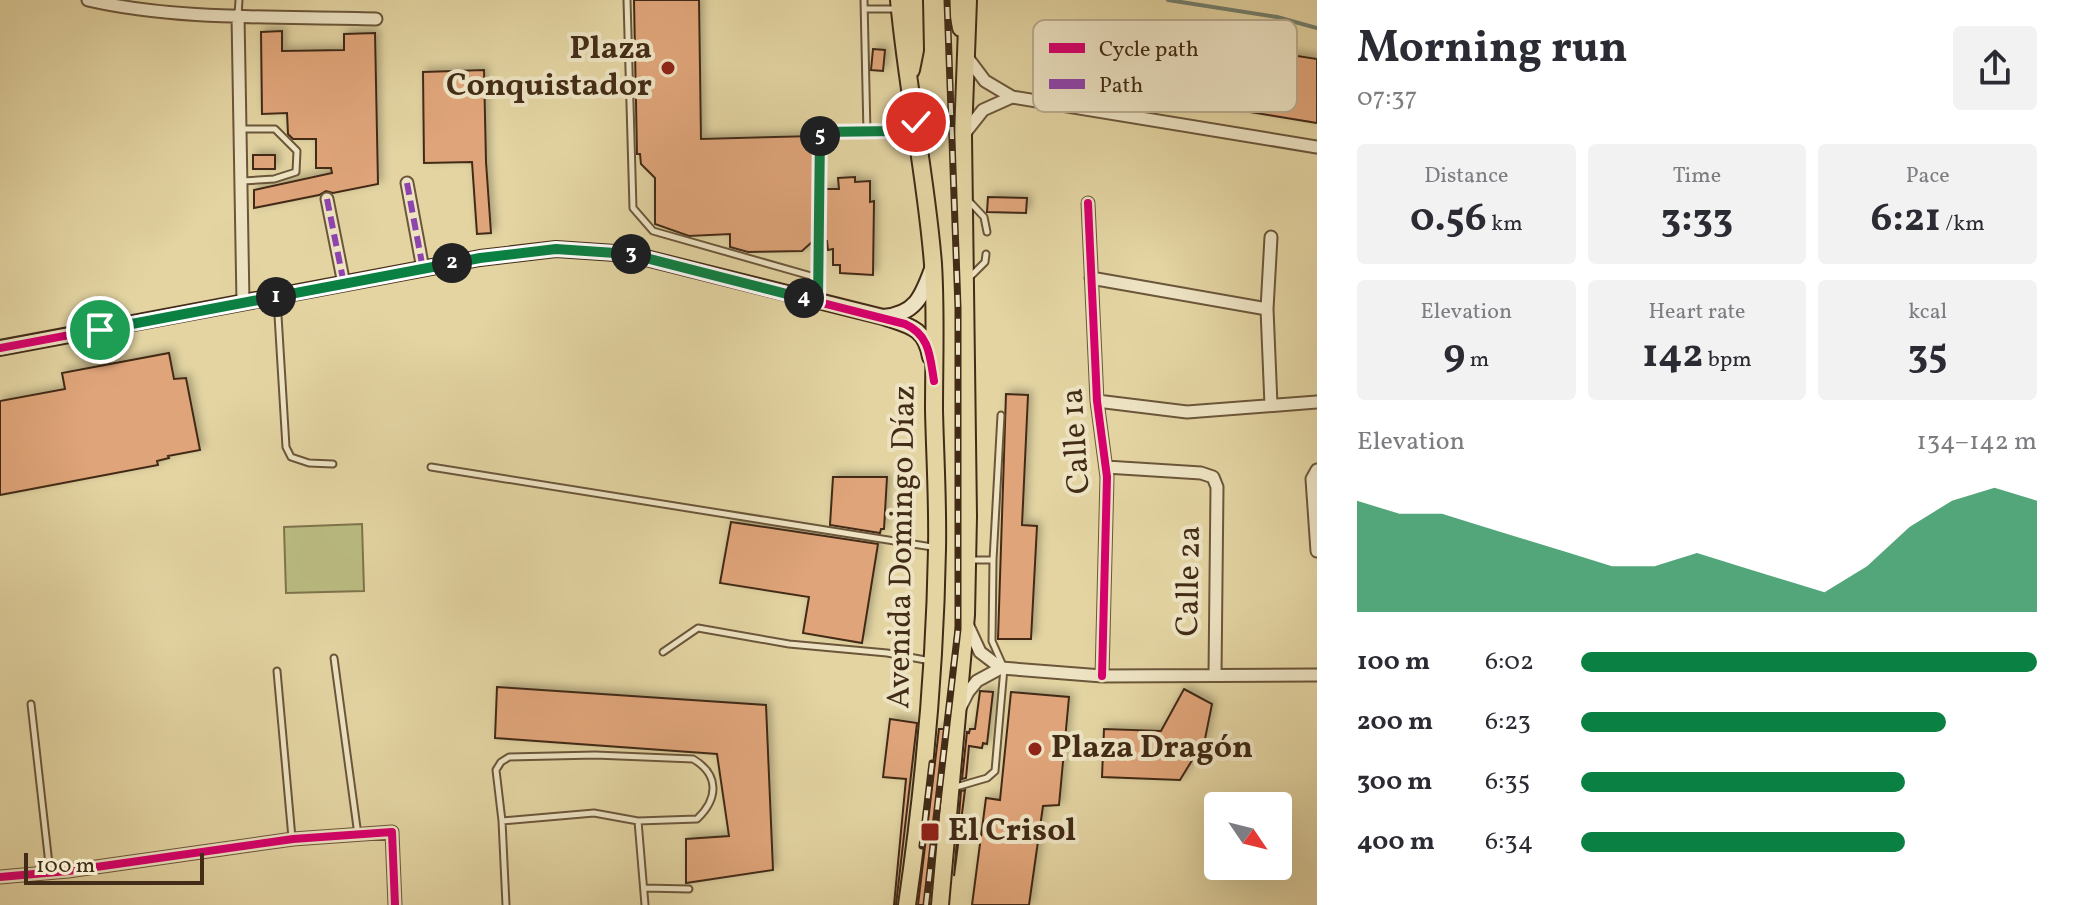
<!DOCTYPE html>
<meta charset="utf-8">
<style>
body{margin:0;font-family:Vollkorn,serif;background:#f2f2f3;color:#2b2b33;height:100vh;display:flex;flex-direction:column;font-size:30px;white-space:nowrap}
*{box-sizing:border-box;margin:0}
p{font-size:26px;color:#7c7c81}
.icon{flex:none;width:44px;height:44px;fill:none;stroke:currentColor;stroke-width:2;stroke-linecap:round;stroke-linejoin:round}
.map{position:relative;flex:1;overflow:hidden}
.details{display:flex;flex-direction:column;background:#fff;width:760px}
.details>*{flex:none}
.needle{width:52px;rotate:125deg}
.tools{position:absolute;left:1204px;top:792px;display:grid;gap:16px}
.tools a{display:grid;place-items:center;width:88px;height:88px;border-radius:8px;background:#fff;box-shadow:0 8px 32px #0002;font-size:40px}
.scale{position:absolute;left:24px;bottom:20px;width:180px;box-sizing:border-box;padding-left:8px;border:4px solid #432c17;border-top:0;font-size:22px;line-height:28px;white-space:nowrap;color:#432c17;-webkit-text-stroke:6px #ede3c3;paint-order:stroke}
.pin{position:absolute;display:grid;place-items:center;width:68px;height:68px;color:#fff;margin:-34px;border:4px solid #fff;border-radius:50%;box-shadow:0 2px 8px #0007}
.km{position:absolute;width:40px;height:40px;margin:-20px;border-radius:50%;background:#222;color:#fff;font-size:22px;line-height:40px;text-align:center}
.round{display:grid;place-items:center;flex:none;width:84px;height:84px;border-radius:8px;background:#f2f2f3}
.overview{display:flex;align-items:center;justify-content:space-between;height:136px;padding:0 40px}
h1{font-size:44px;font-weight:700;line-height:60px}
.stats{display:grid;grid-template-columns:repeat(3,1fr);gap:12px;height:136px;padding:8px 40px}
.stats div{display:grid;align-content:center;border-radius:8px;background:#f2f2f3;text-align:center}
.stats b{font-size:40px;font-weight:700}
.stats small{font-size:22px;font-weight:400}
.stats p{font-size:22px}
.chart{height:224px;padding:16px 40px}
.chart p{display:flex;justify-content:space-between}
.chart svg{width:100%;height:144px;margin-top:8px;fill:#0b8043;opacity:.7}
ul{padding:0 40px;list-style:none;font-size:26px}
li{display:grid;grid-template-columns:128px 96px 1fr;align-items:center;height:60px}
li i{height:20px;border-radius:10px;background:#0b8043}
main{display:flex;flex:1;min-height:0}
.map>svg:first-child{display:block}
.green{fill:#babb80;stroke:#7e744c;stroke-width:2}
.lines{fill:none;stroke-linecap:round;stroke-linejoin:round}
.stream{stroke:#74806f;stroke-width:4}
.building{fill:#dfa479;stroke:#432c17;stroke-width:2;filter:url(#shadow)}
.lane-casing{stroke:#6b563a;stroke-width:9}
.street-casing{stroke:#6b563a;stroke-width:15}
.secondary-casing{stroke:#432c17;stroke-width:18}
.primary-casing{stroke:#432c17;stroke-width:20}
.lane{stroke:#ede3c3;stroke-width:5}
.street{stroke:#ede3c3;stroke-width:11}
.secondary{stroke:#ede3c3;stroke-width:14}
.primary{stroke:#e3d4a2;stroke-width:16}
.rail-casing{stroke:#432c17;stroke-width:7}
.rail{stroke:#ede3c3;stroke-width:4;stroke-dasharray:12;stroke-linecap:butt}
.quiet{stroke:#8e44ad;stroke-width:6;stroke-dasharray:12 6;stroke-linecap:butt}
.cycleway-casing{stroke:#ede3c3;stroke-width:13}
.cycleway{stroke:#d6006c;stroke-width:8}
.route-casing{stroke:#fff;stroke-width:16}
.route{stroke:#0b8043;stroke-width:10}
.poi-dot{fill:#8f2418;stroke:#ede3c3;stroke-width:3}
.labels{text-anchor:middle;dominant-baseline:central;stroke-width:8;stroke-linejoin:round;paint-order:stroke}
.poi-label{font-size:32px;font-weight:bold;fill:#432c17;stroke:#ede3c3;text-anchor:start}
.street-label{font-size:32px;fill:#432c17;stroke:#ede3c3}
.key{fill:#ede3c3;stroke:#baac8f;stroke-width:2}
.key-label{font-size:22px;fill:#432c17}
</style>
<main>
<div class="map">
<svg width="1317" height="905" viewBox="0 0 1317 905">
<defs>
<filter id="shadow"><feDropShadow dx="3.5" dy="-3.5" stdDeviation="4" flood-color="#0004"/></filter>
</defs>
<rect width="100%" height="100%" fill="#e3d4a2"/>
<filter id="stains"><feTurbulence type="fractalNoise" baseFrequency=".0025" numOctaves="4"/><feColorMatrix values="0 0 0 0 .2 0 0 0 0 .09 0 0 0 0 .02 0 0 0 .5 -.17"/></filter>
<radialGradient id="worn" r=".72"><stop offset=".6" stop-color="#630" stop-opacity="0"/><stop offset="1" stop-color="#630" stop-opacity=".3"/></radialGradient>
<path class="green" d="M362,524L364,591L286,593L284,527Z"/>
<g class="lines">
<path class="stream" d="M1168,0L1277,17L1317,28"/>
</g>
<path class="building" d="M634,0H699L701,139L814,136L813,241L802,251L748,252L730,247V234L689,236L655,224V178L641,164L640,154H637Z
M282,31V51L344,50V34L375,33L378,184L333,193L326,191L319,195L254,208V190L332,173L331,168H316V139H293L288,134L287,113L262,114L261,32Z
M1241,47L1317,59V123L1231,109Z
M873,49L885,50L883,71L871,70Z
M484,70L486,162L491,233L477,234L472,162L424,163L423,72Z
M253,155H275V169H253Z
M855,177V182L870,181V202L874,201L873,275L840,273V265H833V249L828,250L827,241H824L825,189H839L838,178Z
M988,197L1027,198L1026,213L987,212Z
M169,353L174,379L186,378L200,450L168,456L169,458L157,461L158,465L0,495V401L65,389L62,373Z
M1006,394L1028,395L1022,525L1037,526L1031,639H998Z
M833,477H887L884,529H881L880,533L830,525Z
M731,522L878,544L862,643L803,633L809,597L720,583Z
M497,687L766,705L773,870L686,883V839L729,836L717,754L495,738Z
M1184,689L1212,704L1205,739L1180,780L1102,777L1104,729L1161,731Z
M980,691L993,692L987,744L983,743L982,748L969,746L966,778L962,779L967,732L969,733L970,729H975Z
M1011,692L1069,697L1059,805L1043,806L1029,905H972L986,798L1000,800Z
M890,719L917,723L896,905H894L906,779L883,777Z
M939,729H945L929,905H918Z
M965,790L954,876L961,791Z"/>
<g class="lines">
<defs>
<path id="lane" d="M627,0L633,208L653,231L818,278
M864,0L867,133
M865,9H896
M238,15L239,0
M242,129H275L297,151L296,172L274,179L243,181
M968,200L984,217L987,232
M968,279L985,262L986,254
M818,298L820,132L896,131L911,124
M277,299L286,447L291,457L309,463L333,464
M431,467L932,547
M970,560H993
M663,652L698,628L789,644L887,653L931,661
M334,658L358,835
M277,671L292,838
M31,704L50,873
M956,787L987,778L995,771L1004,668L992,641L993,560L1001,415
M502,821L594,813L638,821L697,819C718,799 720,775 693,759L595,755L509,757L501,762L496,770L502,821L506,905
M638,821L645,905
M644,888L689,889"/>
<path id="street" d="M88,0C178,21 283,16 376,19
M238,15L243,303
M967,57L985,81L1012,97L1317,147
M964,134L983,110L1012,97
M407,183L423,269
M327,199L344,284
M1088,203L1097,401L1107,477L1102,676
M1091,278L1267,309
M1097,401L1187,412L1317,402
M1271,405L1267,309L1271,237
M1106,467L1201,473L1213,477L1217,487L1215,675
M1317,470L1312,479L1317,551
M968,626L980,652L1001,668
M960,708L968,692L977,681L1001,668L1102,676L1317,675
M0,877L68,871L293,839L392,832L395,905"/>
<path id="secondary" d="M883,317C916,314 922,296 932,269
M0,348L480,258L556,249L630,254L883,317C909,326 925,327 930,357"/>
<path id="primary" d="M899,0C907,89 926,175 933,264C936,313 934,361 934,410C935,456 938,503 937,549C935,668 924,787 907,905
M956,0L961,28
M911,70L915,50L914,0
M940,905L966,615L968,516L963,136L968,0"/>
</defs>
<use href="#lane" class="lane-casing"/>
<use href="#street" class="street-casing"/>
<use href="#secondary" class="secondary-casing"/>
<use href="#primary" class="primary-casing"/>
<use href="#lane" class="lane"/>
<use href="#street" class="street"/>
<use href="#secondary" class="secondary"/>
<use href="#primary" class="primary"/>
<defs>
<path id="rail" d="M922,846L932,763
M926,905L958,629V308L947,0"/>
</defs>
<use href="#rail" class="rail-casing"/>
<use href="#rail" class="rail"/>
<path class="quiet" d="M407,183L423,269
M327,199L344,284"/>
<defs>
<path id="cycleway" d="M1088,203L1097,401L1107,477L1102,676
M0,348L480,258L556,249L630,254L905,324C930,335 930,357 934,381
M0,877L68,871L293,839L392,832L395,905"/>
</defs>
<use href="#cycleway" class="cycleway-casing"/>
<use href="#cycleway" class="cycleway"/>
</g>
<g class="lines">
<defs>
<path id="route" d="M100,330L480,258L556,249L630,254L818,302L820,132L896,131L916,122"/>
</defs>
<use href="#route" class="route-casing"/>
<use href="#route" class="route"/>
</g>
<g class="poi-dot">
<circle cx="668" cy="68" r="8"/>
<circle cx="1035" cy="749" r="8"/>
<rect x="920" y="822" width="20" height="20" rx="4"/>
</g>
<g class="labels">
<g class="poi-label">
<text x="652" y="50" text-anchor="end">Plaza<tspan x="652" dy="37">Conquistador</tspan></text>
<text x="1051" y="749">Plaza Dragón</text>
<text x="948" y="832">El Crisol</text>
</g>
<g class="street-label">
<text transform="translate(1077 441) rotate(-94)">Calle 1a</text>
<text transform="translate(903 547) rotate(-89)">Avenida Domingo Díaz</text>
<text transform="translate(1190 581) rotate(-89)">Calle 2a</text>
</g>
</g>
<rect x="1033" y="20" width="264" height="92" rx="12" class="key"/>
<rect x="1049" y="43" width="36" height="10" fill="#d6006c"/>
<rect x="1049" y="79" width="36" height="10" fill="#8e44ad"/>
<g class="key-label">
<text x="1099" y="56">Cycle path</text>
<text x="1099" y="92">Path</text>
</g>
<rect width="100%" height="100%" filter="url(#stains)"/>
<rect width="100%" height="100%" fill="url(#worn)"/>
</svg>
<div class="tools">
<a><svg class="needle" viewBox="-14 -14 28 28"><path d="M0-13l5 13h-10z" fill="#e53935"/><path d="M0 13l5-13h-10z" fill="#7c7c81"/></svg></a>
</div>
<div class="scale">100 m</div>
<div class="pin" style="left:100px;top:330px;background:#1e9e55"><svg class="icon" aria-label="arrive" viewBox="0 0 24 24"><path d="M6 21V4h12l-3 4 3 4H6"/></svg></div>
<div class="pin" style="left:916px;top:122px;background:#d93025"><svg class="icon" aria-label="check" viewBox="0 0 24 24"><path d="M5 12l5 5 9-10"/></svg></div>
<b class="km" style="left:276px;top:297px">1</b>
<b class="km" style="left:452px;top:263px">2</b>
<b class="km" style="left:631px;top:254px">3</b>
<b class="km" style="left:804px;top:298px">4</b>
<b class="km" style="left:820px;top:136px">5</b>
</div>
<section class="details">
<div class="overview"><div><h1>Morning run</h1><p>07:37</p></div><a class="round"><svg class="icon" aria-label="share" viewBox="0 0 24 24"><path d="M12 15V3M7 8l5-5 5 5M5 13v7h14v-7"/></svg></a></div>
<div class="stats">
<div><p>Distance</p><b>0.56<small> km</small></b></div>
<div><p>Time</p><b>3:33</b></div>
<div><p>Pace</p><b>6:21<small> /km</small></b></div>
</div>
<div class="stats">
<div><p>Elevation</p><b>9<small> m</small></b></div>
<div><p>Heart rate</p><b>142<small> bpm</small></b></div>
<div><p>kcal</p><b>35</b></div>
</div>
<div class="chart"><p><span>Elevation</span>134–142 m</p>
<svg viewBox="0 0 160 44" preserveAspectRatio="none"><path d="M0 44V10L10 14L20 14L30 18L40 22L50 26L60 30L70 30L80 26L90 30L100 34L110 38L120 30L130 18L140 10L150 6L160 10V44z"/></svg>
</div>
<ul>
<li><b>100 m</b>6:02<i style="width:100%"></i></li>
<li><b>200 m</b>6:23<i style="width:80%"></i></li>
<li><b>300 m</b>6:35<i style="width:71%"></i></li>
<li><b>400 m</b>6:34<i style="width:71%"></i></li>
</ul>
</section>
</main>
